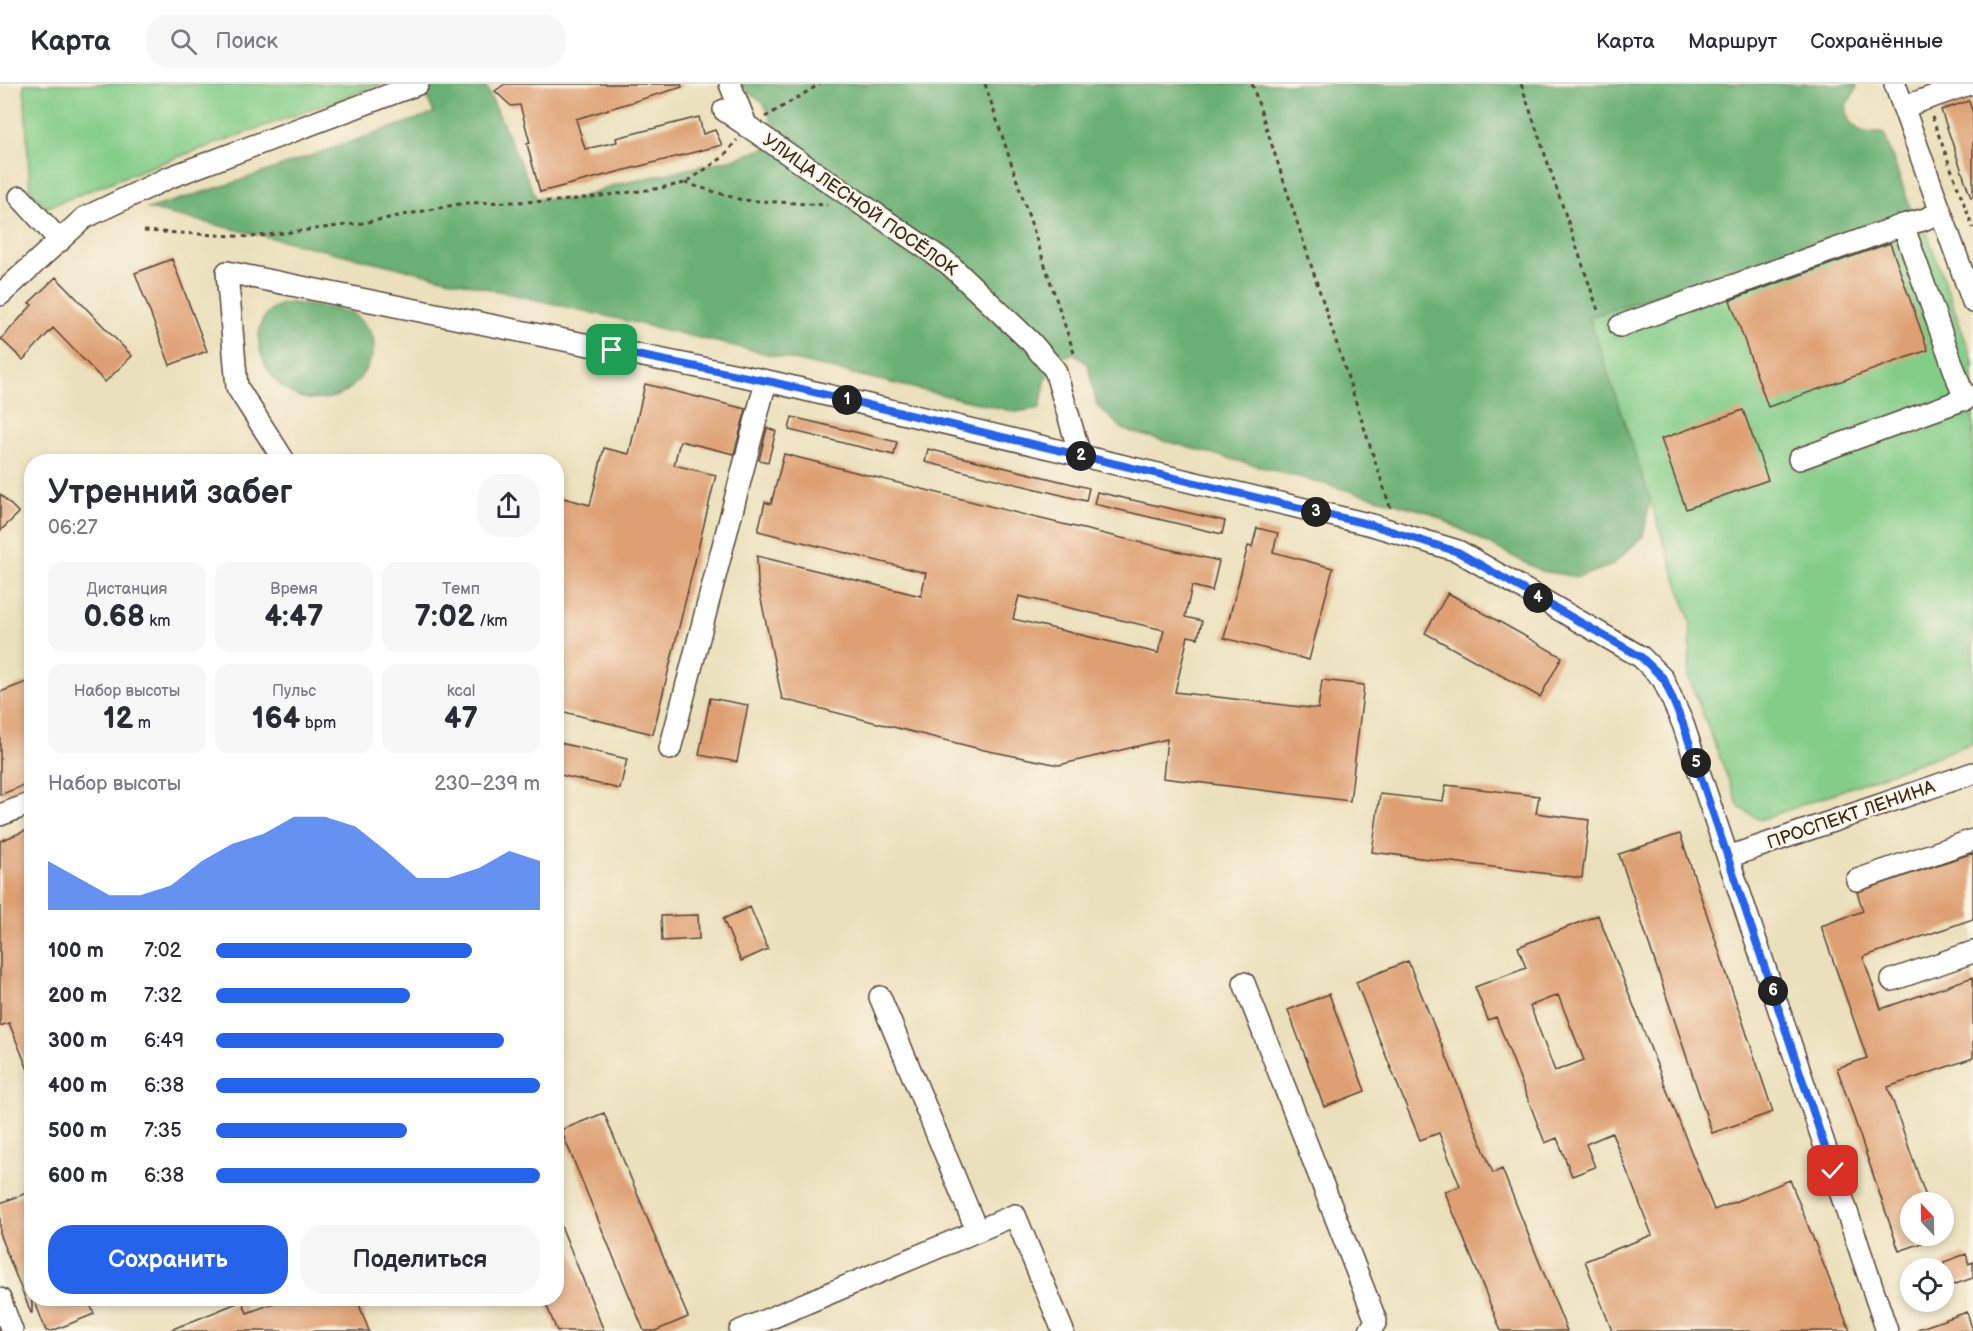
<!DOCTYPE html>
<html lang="ru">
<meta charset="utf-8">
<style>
body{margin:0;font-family:"Balsamiq Sans",sans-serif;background:#f7f7f7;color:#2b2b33;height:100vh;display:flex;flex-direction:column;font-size:22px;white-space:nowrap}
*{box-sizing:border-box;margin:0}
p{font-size:20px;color:#7c7c81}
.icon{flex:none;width:33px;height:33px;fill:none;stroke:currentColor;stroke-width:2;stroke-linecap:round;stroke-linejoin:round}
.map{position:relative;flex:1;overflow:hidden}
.details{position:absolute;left:24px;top:370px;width:540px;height:852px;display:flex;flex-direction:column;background:#fff;border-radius:24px;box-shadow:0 3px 9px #0003}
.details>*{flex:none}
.needle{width:39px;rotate:338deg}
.fabs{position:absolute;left:1900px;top:1108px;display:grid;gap:12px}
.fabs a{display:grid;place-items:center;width:54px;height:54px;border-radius:50%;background:#fff;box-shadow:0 3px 9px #0003;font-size:30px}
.pin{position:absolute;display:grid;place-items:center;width:51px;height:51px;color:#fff;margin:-26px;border-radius:12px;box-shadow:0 3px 9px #0006}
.km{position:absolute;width:30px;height:30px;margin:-15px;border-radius:50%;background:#222;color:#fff;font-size:16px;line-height:30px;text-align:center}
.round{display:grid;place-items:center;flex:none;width:63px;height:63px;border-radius:24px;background:#f7f7f7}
.head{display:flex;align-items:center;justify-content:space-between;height:102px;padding:0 24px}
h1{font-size:33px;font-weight:800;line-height:45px}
.figures{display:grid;grid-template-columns:repeat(3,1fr);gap:9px;height:102px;padding:6px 24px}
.figures div{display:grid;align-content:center;border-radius:15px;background:#f7f7f7;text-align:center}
.figures b{font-size:30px;font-weight:800}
.figures small{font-size:16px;font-weight:400}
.figures p{font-size:16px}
.chart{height:168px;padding:12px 24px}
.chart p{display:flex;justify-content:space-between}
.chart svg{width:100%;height:108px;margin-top:6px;fill:#2563eb;opacity:.7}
.action{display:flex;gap:12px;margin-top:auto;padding:12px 24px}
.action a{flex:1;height:69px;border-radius:24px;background:#2563eb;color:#fff;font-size:24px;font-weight:800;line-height:69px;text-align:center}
.action a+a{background:#f7f7f7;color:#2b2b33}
ul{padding:0 24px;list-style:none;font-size:20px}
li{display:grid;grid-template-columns:96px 72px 1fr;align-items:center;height:45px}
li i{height:15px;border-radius:8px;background:#2563eb}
header{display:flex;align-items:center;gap:36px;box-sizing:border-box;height:84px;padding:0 30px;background:#fff;border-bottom:2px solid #e1e1e2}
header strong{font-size:28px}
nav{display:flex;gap:33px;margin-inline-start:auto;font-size:21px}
.search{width:420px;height:54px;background:#f7f7f7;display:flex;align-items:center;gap:15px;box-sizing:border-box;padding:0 21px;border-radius:24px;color:#7c7c81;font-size:22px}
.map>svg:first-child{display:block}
.green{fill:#84cd89;stroke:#607c54;stroke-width:1.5}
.forest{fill:#6bb075;stroke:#536d4a;stroke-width:1.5}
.building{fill:#dea073;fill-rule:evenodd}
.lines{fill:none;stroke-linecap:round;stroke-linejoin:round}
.minor-casing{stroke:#554536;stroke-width:24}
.path{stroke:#554536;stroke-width:3;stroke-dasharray:4.5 4.5;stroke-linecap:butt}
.minor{stroke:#fff;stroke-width:21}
.route-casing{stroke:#fff;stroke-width:12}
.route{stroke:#2563eb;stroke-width:8}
.labels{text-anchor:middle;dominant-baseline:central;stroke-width:4.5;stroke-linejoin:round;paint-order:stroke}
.street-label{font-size:18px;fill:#3b2a1e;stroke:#fcf5e5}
</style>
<header>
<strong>Карта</strong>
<div class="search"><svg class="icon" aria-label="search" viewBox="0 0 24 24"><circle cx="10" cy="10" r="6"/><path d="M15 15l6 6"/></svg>Поиск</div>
<nav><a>Карта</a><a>Маршрут</a><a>Сохранённые</a></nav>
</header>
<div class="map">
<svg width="1973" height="1247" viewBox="0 0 1973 1247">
<rect width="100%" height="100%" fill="#fcf5e5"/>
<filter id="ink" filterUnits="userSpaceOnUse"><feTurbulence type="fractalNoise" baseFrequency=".0167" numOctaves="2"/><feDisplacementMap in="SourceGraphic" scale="12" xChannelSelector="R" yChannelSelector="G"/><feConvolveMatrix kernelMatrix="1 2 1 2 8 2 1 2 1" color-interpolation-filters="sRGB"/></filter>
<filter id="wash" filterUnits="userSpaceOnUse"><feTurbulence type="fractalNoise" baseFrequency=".008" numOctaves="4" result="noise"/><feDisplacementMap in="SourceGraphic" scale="24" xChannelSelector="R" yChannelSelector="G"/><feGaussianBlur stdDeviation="1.35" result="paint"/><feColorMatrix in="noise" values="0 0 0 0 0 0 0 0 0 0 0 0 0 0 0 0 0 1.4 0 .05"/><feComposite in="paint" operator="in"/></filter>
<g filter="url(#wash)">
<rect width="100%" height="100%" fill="#eae0bc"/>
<path class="green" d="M24,0H382L142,86L45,124L30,106Z
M1918,124L1973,277V659L1760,736L1739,723L1689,594L1691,539L1589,233Z"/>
<path class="forest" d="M421,0H485L536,114L574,116L611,102L733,75L767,64L773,57L774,47L768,27L763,19L738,0H1857L1856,6L1846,21L1849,37L1861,48L1884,49L1911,126L1589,233L1650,415L1643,452L1611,482L1578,493L1541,487L1428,428L1124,346L1097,321L1088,281L1074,269L1058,275L1046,293L1040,324L1016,328L148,125L230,100L434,29Z
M293,219C307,222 341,224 352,229C355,231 359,236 362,238C364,241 369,245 371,248C382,269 358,304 339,311C265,340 227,220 293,219Z"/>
<g id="blocks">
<path class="building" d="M505,0H681L682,3L576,35L585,65L617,58L616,54L699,33L703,50L715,46L722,61L540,108L527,60L530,59L520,21L511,22L495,7Z
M1969,17L1973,29V113L1971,114L1941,26Z
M1890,159L1928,266L1768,323L1730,216Z
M172,175L207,267L170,281L135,189Z
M56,193L132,272L105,298L53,244L23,276L1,255L32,221L29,219Z
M645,300L746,325L734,370L680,357L674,381L716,391L653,650L556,626V560L563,535L556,534V412L590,421L604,364L629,370Z
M1743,326L1768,396L1686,425L1661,355Z
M792,333L897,358L894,371L789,346Z
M767,344L776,347L768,378L759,376Z
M928,365L1089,404L1086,417L925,378Z
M784,370L1037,434L1219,477L1212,507L1192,502L1185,533L1202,537L1198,554L1188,552L1175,608L1318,625L1322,596L1364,601L1350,717L1163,694L1167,655L1059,681L984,666L782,615L758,501L757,472L921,512L926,489L758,447L765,418L771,420ZM1019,512L1164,546L1158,569L1013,535Z
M1097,408L1225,437L1222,450L1094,420Z
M0,410L19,429L0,447Z
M1257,444L1278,449L1273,468L1333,484L1309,576L1224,554L1248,462L1252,463Z
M1448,509L1562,573L1540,613L1425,549Z
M32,596V698L0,711V608Z
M710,614L748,621L737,678L699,671Z
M556,658L627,675L620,705L556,690Z
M1446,701L1539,712L1536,729L1589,736L1582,794L1372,768L1380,710L1443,717Z
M32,744V993H31L9,939L0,942V757Z
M1680,750L1773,1028L1712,1049L1619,770Z
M1973,769V835L1863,873L1881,925L1973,893V974L1888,1003L1928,1119H1911V1152H1936L1937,1154L1899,1167L1837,984L1867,974L1821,842L1863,827L1857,808Z
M750,823L768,865L741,877L723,835Z
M698,831L699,855L662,857L661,832Z
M1598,831L1714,1126L1790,1096L1850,1247H1612L1585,1177L1652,1151L1612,1049L1586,1060L1595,1083L1572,1092L1557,1054L1545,1059L1496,933L1488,936L1475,903L1526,884L1518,863ZM1558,911L1584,976L1555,987L1530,922Z
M1408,877L1493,1089L1502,1085L1567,1247H1501L1445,1108L1460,1102L1439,1049L1420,1056L1356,898Z
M1329,910L1365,1007L1324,1023L1288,926Z
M604,1029L688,1233L655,1247H644L561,1046Z
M32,1107V1229H31L0,1152V1119Z
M557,1132L604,1247H557L544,1215H556Z
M1966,1170L1969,1180L1973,1178V1194L1944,1204V1178Z
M34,1215H88L94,1230L52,1247H46Z
M285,1215H357L369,1247H168L242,1217L247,1229Z
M1967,1228L1973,1247H1918V1245Z"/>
</g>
</g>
<g filter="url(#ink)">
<use href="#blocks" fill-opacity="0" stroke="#554536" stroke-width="1.5"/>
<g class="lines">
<defs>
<path id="minor" d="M730,0L747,43
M1895,0L1973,218
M1903,23L1969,0
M724,26L949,180L1031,258L1055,286L1080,371
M20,113L60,157
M1903,141L1965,316
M0,211L84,134L168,94L418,0
M1620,242L1903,141L1923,136L1941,128
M1799,375L1973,312
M285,378L237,303L227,188L772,298L1372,441L1458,467L1641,573L1663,595L1683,640L1887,1247
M670,665L766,297
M0,731L32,719
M1728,773L1973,689
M1857,796L1973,756
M1892,896L1973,868
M1244,899L1376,1237L1370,1247
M880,913L977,1147
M0,1215L12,1247
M740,1247L1015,1131L1063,1247"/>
</defs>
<use href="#minor" class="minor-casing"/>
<path class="path" d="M985,0L1074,269
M1252,0L1391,426
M1521,0L1599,229
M765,33L820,0
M1932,33L1973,144
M685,99L742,116L827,121
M144,147L251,153L363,139L464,119L561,117L655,105L685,99L722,74L737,56"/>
<use href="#minor" class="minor"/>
</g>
</g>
<g class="lines" filter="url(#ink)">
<defs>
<path id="route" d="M612,266L772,298L1372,441L1458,468L1641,573L1664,595L1683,640L1833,1087"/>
</defs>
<use href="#route" class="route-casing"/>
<use href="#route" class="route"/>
</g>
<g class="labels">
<g class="street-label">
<text transform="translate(860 121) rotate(35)">УЛИЦА ЛЕСНОЙ ПОСЁЛОК</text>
<text transform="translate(1851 731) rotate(-19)">ПРОСПЕКТ ЛЕНИНА</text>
</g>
</g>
</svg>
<div class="fabs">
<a><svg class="needle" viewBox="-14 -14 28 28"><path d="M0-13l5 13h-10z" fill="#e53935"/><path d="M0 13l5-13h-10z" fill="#7c7c81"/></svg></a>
<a><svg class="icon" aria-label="locate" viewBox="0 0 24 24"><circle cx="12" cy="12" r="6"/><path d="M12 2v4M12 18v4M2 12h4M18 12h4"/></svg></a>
</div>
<div class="pin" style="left:612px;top:266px;background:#1e9e55"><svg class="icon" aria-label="arrive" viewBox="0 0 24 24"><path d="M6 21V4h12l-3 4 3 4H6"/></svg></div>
<div class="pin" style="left:1833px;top:1087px;background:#d93025"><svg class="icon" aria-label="check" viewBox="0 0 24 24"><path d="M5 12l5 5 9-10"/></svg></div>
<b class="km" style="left:847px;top:316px">1</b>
<b class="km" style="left:1081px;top:372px">2</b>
<b class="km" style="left:1316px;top:428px">3</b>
<b class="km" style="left:1538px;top:514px">4</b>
<b class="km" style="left:1696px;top:679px">5</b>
<b class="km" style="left:1773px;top:907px">6</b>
<section class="details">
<div class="head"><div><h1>Утренний забег</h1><p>06:27</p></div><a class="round"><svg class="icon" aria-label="share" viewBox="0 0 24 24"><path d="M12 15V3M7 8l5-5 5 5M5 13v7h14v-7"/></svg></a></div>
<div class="figures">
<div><p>Дистанция</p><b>0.68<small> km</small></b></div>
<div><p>Время</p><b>4:47</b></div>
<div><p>Темп</p><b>7:02<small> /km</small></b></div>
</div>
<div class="figures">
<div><p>Набор высоты</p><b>12<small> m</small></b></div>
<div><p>Пульс</p><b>164<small> bpm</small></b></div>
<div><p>kcal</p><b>47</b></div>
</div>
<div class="chart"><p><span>Набор высоты</span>230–239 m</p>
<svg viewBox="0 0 160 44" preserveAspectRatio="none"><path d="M0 44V24L10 31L20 38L30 38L40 34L50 24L60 17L70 13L80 6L90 6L100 10L110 20L120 31L130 31L140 27L150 20L160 24V44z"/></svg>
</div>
<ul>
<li><b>100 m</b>7:02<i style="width:79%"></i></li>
<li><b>200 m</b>7:32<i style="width:60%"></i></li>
<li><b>300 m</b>6:49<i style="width:89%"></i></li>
<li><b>400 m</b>6:38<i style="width:100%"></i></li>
<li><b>500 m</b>7:35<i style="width:59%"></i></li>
<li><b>600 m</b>6:38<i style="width:100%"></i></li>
</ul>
<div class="action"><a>Сохранить</a><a>Поделиться</a></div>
</section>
</div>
